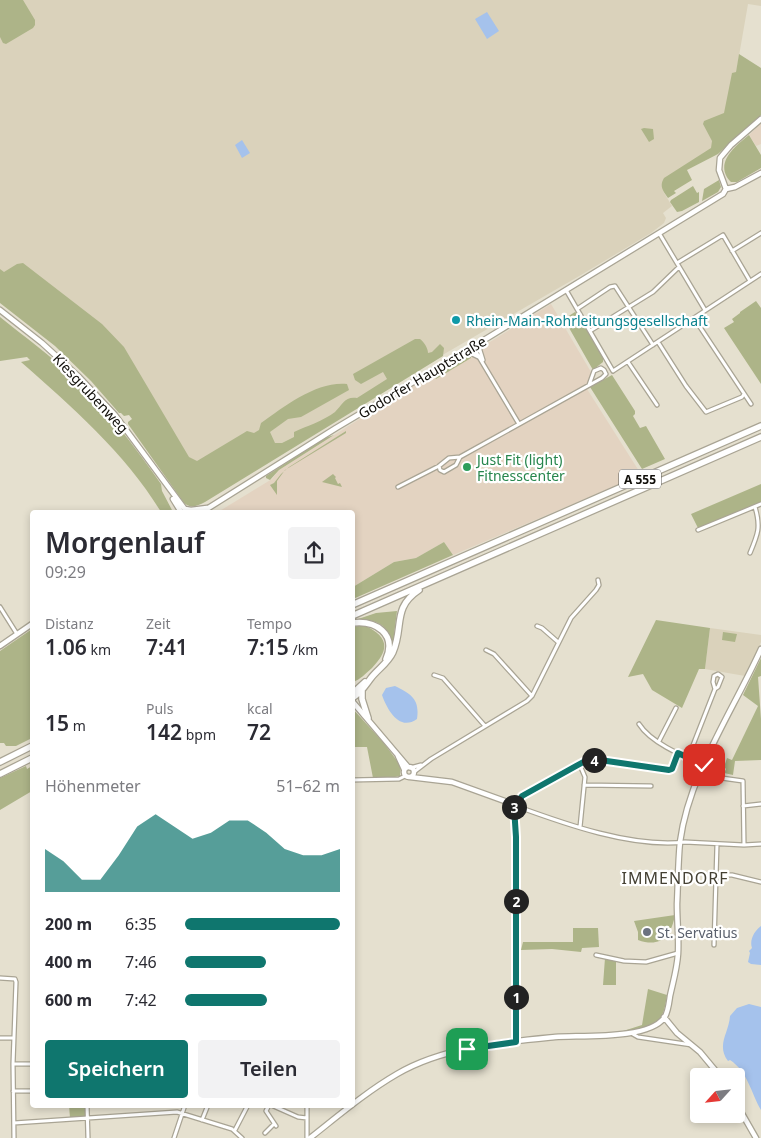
<!DOCTYPE html>
<html lang="de">
<meta charset="utf-8">
<style>
body{margin:0;font-family:"Noto Sans",sans-serif;background:#f2f2f3;color:#2b2b33;height:100vh;display:flex;flex-direction:column;font-size:19px;white-space:nowrap}
*{box-sizing:border-box;margin:0}
p{font-size:16px;color:#7c7c81}
.icon{flex:none;width:28px;height:28px;fill:none;stroke:currentColor;stroke-width:2;stroke-linecap:round;stroke-linejoin:round}
.map{position:relative;flex:1;overflow:hidden}
.drawer{position:absolute;left:30px;top:510px;width:325px;height:598px;display:flex;flex-direction:column;background:#fff;border-radius:5px;box-shadow:0 2px 8px #0003}
.drawer>*{flex:none}
.needle{width:32px;rotate:243deg}
.controls{position:absolute;left:690px;top:1068px;display:grid;gap:10px}
.controls a{display:grid;place-items:center;width:55px;height:55px;border-radius:5px;background:#fff;box-shadow:0 2px 8px #0003;font-size:25px}
.pin{position:absolute;display:grid;place-items:center;width:42px;height:42px;color:#fff;margin:-21px;border-radius:10px;box-shadow:0 2px 8px #0006}
.km{position:absolute;width:25px;height:25px;margin:-12px;border-radius:50%;background:#222;color:#fff;font-size:14px;line-height:25px;text-align:center}
.round{display:grid;place-items:center;flex:none;width:52px;height:52px;border-radius:5px;background:#f2f2f3}
.headline{display:flex;align-items:center;justify-content:space-between;height:85px;padding:0 15px}
h1{font-size:28px;font-weight:600;line-height:38px}
.stats{display:grid;grid-template-columns:repeat(3,1fr);gap:8px;height:85px;padding:5px 15px}
.stats div{display:grid;align-content:center}
.stats b{font-size:21px;font-weight:600}
.stats small{font-size:14px;font-weight:400}
.stats p{font-size:14px}
.chart{height:140px;padding:10px 15px}
.chart p{display:flex;justify-content:space-between}
.chart svg{width:100%;height:90px;margin-top:5px;fill:#0f766e;opacity:.7}
.button{display:flex;gap:10px;margin-top:auto;padding:10px 15px}
.button a{flex:1;height:58px;border-radius:5px;background:#0f766e;color:#fff;font-size:20px;font-weight:600;line-height:58px;text-align:center}
.button a+a{background:#f2f2f3;color:#2b2b33}
ul{padding:0 15px;list-style:none;font-size:16px}
li{display:grid;grid-template-columns:80px 60px 1fr;align-items:center;height:38px}
li i{height:12px;border-radius:6px;background:#0f766e}
.map>svg:first-child{display:block}
.commercial{fill:#e3d3c1}
.built{fill:#dad2bb}
.green{fill:#adb488}
.water{fill:#a5c2ec}
.lines{fill:none;stroke-linecap:round;stroke-linejoin:round}
.street-casing{stroke:#a9a494;stroke-width:5.5}
.secondary-casing{stroke:#a9a494;stroke-width:7}
.highway-casing{stroke:#a9a494;stroke-width:8}
.street{stroke:#fff;stroke-width:3}
.secondary{stroke:#fff;stroke-width:4.5}
.highway{stroke:#fff;stroke-width:5.5}
.route-casing{stroke:#fff;stroke-width:10}
.route{stroke:#0f766e;stroke-width:6}
.culture-dot{fill:#0f9aa8;stroke:#fff;stroke-width:2}
.leisure-dot{fill:#2e9e5b;stroke:#fff;stroke-width:2}
.worship-dot{fill:#6b7280;stroke:#fff;stroke-width:2}
.labels{text-anchor:middle;dominant-baseline:central;stroke-width:4.5;stroke-linejoin:round;paint-order:stroke}
.shield{fill:#fff;stroke:#585653;stroke-width:1}
.shield-label{font-size:12px;font-weight:bold;fill:#100e09}
.culture-label{font-size:14px;fill:#0d838f;stroke:#fff;text-anchor:start}
.street-label{font-size:14px;fill:#100e09;stroke:#fff}
.leisure-label{font-size:14px;fill:#27864d;stroke:#fff;text-anchor:start}
.worship-label{font-size:14px;fill:#5b616d;stroke:#fff;text-anchor:start}
.quarter-label{font-size:16px;letter-spacing:1px;fill:#444033;stroke:#fff}
</style>
<div class="map">
<svg width="761" height="1138" viewBox="0 0 761 1138">
<rect width="100%" height="100%" fill="#e5e0cf"/>
<path class="commercial" d="M761,123V144L756,146L749,135Z
M551,304L591,372L587,389L639,471L634,478L453,555L444,542L416,558L394,562L353,587L352,512H218L272,479L279,470L410,387L469,355Z"/>
<path class="built" d="M0,0H761V6L748,4L723,148L668,180L663,191L672,206L663,213L666,218L664,223L651,233L581,275L207,491L0,278Z
M710,628L761,635V642L745,676L705,669Z"/>
<path class="green" d="M0,0H23L35,20V25L33,28L6,44L3,43L0,37Z
M739,54L761,68V115L718,154L687,170L692,180L674,191L676,193L668,198C663,191 659,186 664,178L711,148L712,141L703,124L704,121L724,113L732,73L736,72Z
M644,128L653,129L654,139L649,142L641,129Z
M749,135L761,155V168L737,182H731C713,164 735,146 749,135Z
M719,180L721,187L718,192L702,201L704,189Z
M693,186L697,193L699,192V202L682,211L677,212L670,202L671,200Z
M23,263L102,324L124,347L189,457L197,461L247,431L254,433L259,430L261,423C285,406 317,381 347,384L349,390L301,417L288,419L270,432L275,443H282L294,437V432C307,426 323,421 335,412C342,405 345,396 357,398L387,379L383,372L361,384L355,380L353,374L415,339H420C424,342 428,348 428,353L432,352L440,344L444,348L443,356L205,502C197,506 191,509 184,503L128,424V422L132,419L129,415L124,416L121,413H119L91,381L55,346L0,303V269L4,272L17,264Z
M756,301L761,308V384L724,328L734,322L732,319L740,313V312Z
M575,312L578,314L603,357V362L593,370L564,319Z
M0,317C25,337 51,356 74,378C107,409 135,447 161,484L162,491L173,512H161C126,454 72,407 21,362L30,360L27,357L0,361Z
M471,356V358L436,379L434,375L465,357Z
M612,375L635,411V414L633,416L640,428L646,426L665,459L642,469L590,387Z
M346,431V433L285,470L277,481V495L270,485L274,483L281,474L289,467Z
M334,435L279,470L270,480L266,478V476L325,438Z
M333,474L336,477L335,478L338,484L340,483L342,487L322,482Z
M761,484V502L698,528L691,514Z
M444,542L453,555L353,599V587L394,562L416,558Z
M397,611L393,643C385,623 379,621 358,619L376,613Z
M656,620L710,628L705,669H699L682,708L652,690L643,674L628,677Z
M364,625C389,637 390,649 372,668C365,674 361,679 353,682V627Z
M32,629V738L16,746H6L4,743H0V651Z
M723,632L737,634L735,642L722,640Z
M761,658V676L758,677L761,719V760L735,761L733,775L724,773L726,769L724,767L727,758L732,760L758,706L743,695Z
M352,708L383,742L401,766L400,776L395,777L373,778L367,747H353Z
M26,766L27,769L32,766V791L0,810V778Z
M675,915C671,937 660,948 638,940V932L634,921Z
M573,928H598L599,947L582,948L581,952L552,949L521,950L523,942H573Z
M605,958L616,961V985H603Z
M648,989L667,995C666,1001 665,1010 662,1015C654,1029 631,1031 617,1033L642,1025Z
M69,1105H85V1117L70,1118Z"/>
<path class="water" d="M487,12L499,31L487,39L475,19Z
M242,140L250,153L242,158L235,145Z
M395,686C411,694 420,699 417,719C399,732 387,709 382,695L386,688Z
M761,926V965L751,964L748,962L750,953L749,951L752,948C749,940 755,930 761,926Z
M749,1004L761,1007V1110C751,1093 748,1072 730,1060L728,1061C716,1045 729,1033 730,1016L737,1008Z"/>
<g class="lines">
<defs>
<path id="street" d="M659,233L705,310
M732,251L761,233
M677,263L723,235L750,281
M566,290L613,371L761,274
M577,309L610,287L615,286L653,345
M694,318L751,404
M590,331L653,292L679,267
M658,342L686,386L706,412L742,397L744,394
M478,344L483,360
M473,347L519,424
M628,362L657,405
M439,466L440,470L444,472L456,465L460,457L602,378L606,374L604,370L601,368L594,371L589,385
M398,487L439,466L449,458L460,457
M698,530L761,504
M750,553C758,534 761,527 755,507
M0,607L17,634
M537,626L542,628L558,642
M486,650L494,654L532,696
M434,675L443,678L485,726
M639,724C651,743 683,756 704,765
M659,741L676,708
M688,758L715,689L718,687L722,677L718,674L714,676L713,682L715,689
M579,763L585,777L580,827
M410,768L421,765
M414,772L431,759L527,701L532,696L571,618L596,590L599,585L598,580
M700,775L743,781L744,845
M352,780L399,779L405,776
M584,785L651,786
M516,806L522,796L525,793L587,760H601L669,770L672,769L678,753
M743,806L761,804
M513,807L516,806C565,824 632,848 685,842L744,845L761,844
M717,875H732L761,882
M714,945L717,844
M596,955L624,961L646,962L678,953
M0,978L15,979L16,982L13,1064L14,1138
M631,1033L638,1037L692,1045
M0,1038H14
M13,1064H32
M13,1091H32
M87,1105L88,1138
M269,1105L266,1111L276,1126
M271,1105L298,1117L307,1118
M307,1105V1138
M202,1120L208,1105
M14,1123L177,1112L232,1129L242,1138
M235,1130L248,1105
M265,1133L274,1124
M174,1138L185,1105"/>
<path id="secondary" d="M726,189L719,170L720,158L731,145L761,119
M0,310L42,343L78,376L115,415L187,512
M464,353H472L478,356
M173,499L181,512
M185,509L191,510L207,508
M202,512L336,428L489,337L723,194L726,189L735,187L761,173
M0,646L32,624
M352,701L408,767
M398,756L404,769
M404 772a5 5 0 1 1 10 0a5 5 0 1 1-10 0Z
M410,777L452,782L510,803L513,807L516,837V1042
M664,1017L677,1033L700,1052L720,1076
M736,1103L756,1138
M310,1138C338,1116 366,1092 397,1074C443,1047 503,1042 555,1037C580,1035 648,1040 664,1018C668,1013 669,1003 670,996C673,982 677,969 678,954C679,938 677,921 677,904C678,884 678,862 680,842C689,774 733,711 761,649"/>
<path id="highway" d="M352,605L761,426
M352,616L761,437
M352,623C376,620 397,634 386,659
M362,690V699L368,718
M352,694L365,682
M352,698C361,693 365,686 371,678C378,669 388,663 393,652C404,626 392,608 419,590
M0,762L32,746
M0,774L32,758"/>
</defs>
<use href="#street" class="street-casing"/>
<use href="#secondary" class="secondary-casing"/>
<use href="#highway" class="highway-casing"/>
<use href="#street" class="street"/>
<use href="#secondary" class="secondary"/>
<use href="#highway" class="highway"/>
</g>
<g class="lines">
<defs>
<path id="route" d="M467,1049L516,1042V837L514,807L516,806L522,796L587,760H600L669,770L672,769L678,753L704,765"/>
</defs>
<use href="#route" class="route-casing"/>
<use href="#route" class="route"/>
</g>
<circle class="culture-dot" cx="456" cy="320" r="5"/>
<circle class="leisure-dot" cx="467" cy="467" r="5"/>
<circle class="worship-dot" cx="647" cy="932" r="5"/>
<g class="labels">
<rect class="shield" x="619" y="469.5" width="42" height="19" rx="4"/>
<g class="shield-label">
<text x="640" y="479">A 555</text>
</g>
<g class="culture-label">
<text x="466" y="320">Rhein-Main-Rohrleitungsgesellschaft</text>
</g>
<g class="street-label">
<text transform="translate(422 377) rotate(-31)">Godorfer Hauptstraße</text>
<text transform="translate(91 393) rotate(47)">Kiesgrubenweg</text>
</g>
<g class="leisure-label">
<text x="477" y="459">Just Fit (light)<tspan x="477" dy="16">Fitnesscenter</tspan></text>
</g>
<g class="worship-label">
<text x="657" y="932">St. Servatius</text>
</g>
<g class="quarter-label">
<text x="675" y="878">IMMENDORF</text>
</g>
</g>
</svg>
<div class="controls">
<a><svg class="needle" viewBox="-14 -14 28 28"><path d="M0-13l5 13h-10z" fill="#e53935"/><path d="M0 13l5-13h-10z" fill="#7c7c81"/></svg></a>
</div>
<div class="pin" style="left:467px;top:1049px;background:#1e9e55"><svg class="icon" aria-label="arrive" viewBox="0 0 24 24"><path d="M6 21V4h12l-3 4 3 4H6"/></svg></div>
<div class="pin" style="left:704px;top:765px;background:#d93025"><svg class="icon" aria-label="check" viewBox="0 0 24 24"><path d="M5 12l5 5 9-10"/></svg></div>
<b class="km" style="left:516px;top:997px">1</b>
<b class="km" style="left:516px;top:901px">2</b>
<b class="km" style="left:514px;top:807px">3</b>
<b class="km" style="left:594px;top:760px">4</b>
<section class="drawer">
<div class="headline"><div><h1>Morgenlauf</h1><p>09:29</p></div><a class="round"><svg class="icon" aria-label="share" viewBox="0 0 24 24"><path d="M12 15V3M7 8l5-5 5 5M5 13v7h14v-7"/></svg></a></div>
<div class="stats">
<div><p>Distanz</p><b>1.06<small> km</small></b></div>
<div><p>Zeit</p><b>7:41</b></div>
<div><p>Tempo</p><b>7:15<small> /km</small></b></div>
</div>
<div class="stats">
<div><b>15<small> m</small></b></div>
<div><p>Puls</p><b>142<small> bpm</small></b></div>
<div><p>kcal</p><b>72</b></div>
</div>
<div class="chart"><p><span>Höhenmeter</span>51–62 m</p>
<svg viewBox="0 0 160 44" preserveAspectRatio="none"><path d="M0 44V23L10 29L20 38L30 38L40 26L50 12L60 6L70 12L80 18L90 15L100 9L110 9L120 15L130 23L140 26L150 26L160 23V44z"/></svg>
</div>
<ul>
<li><b>200 m</b>6:35<i style="width:100%"></i></li>
<li><b>400 m</b>7:46<i style="width:52%"></i></li>
<li><b>600 m</b>7:42<i style="width:53%"></i></li>
</ul>
<div class="button"><a>Speichern</a><a>Teilen</a></div>
</section>
</div>
